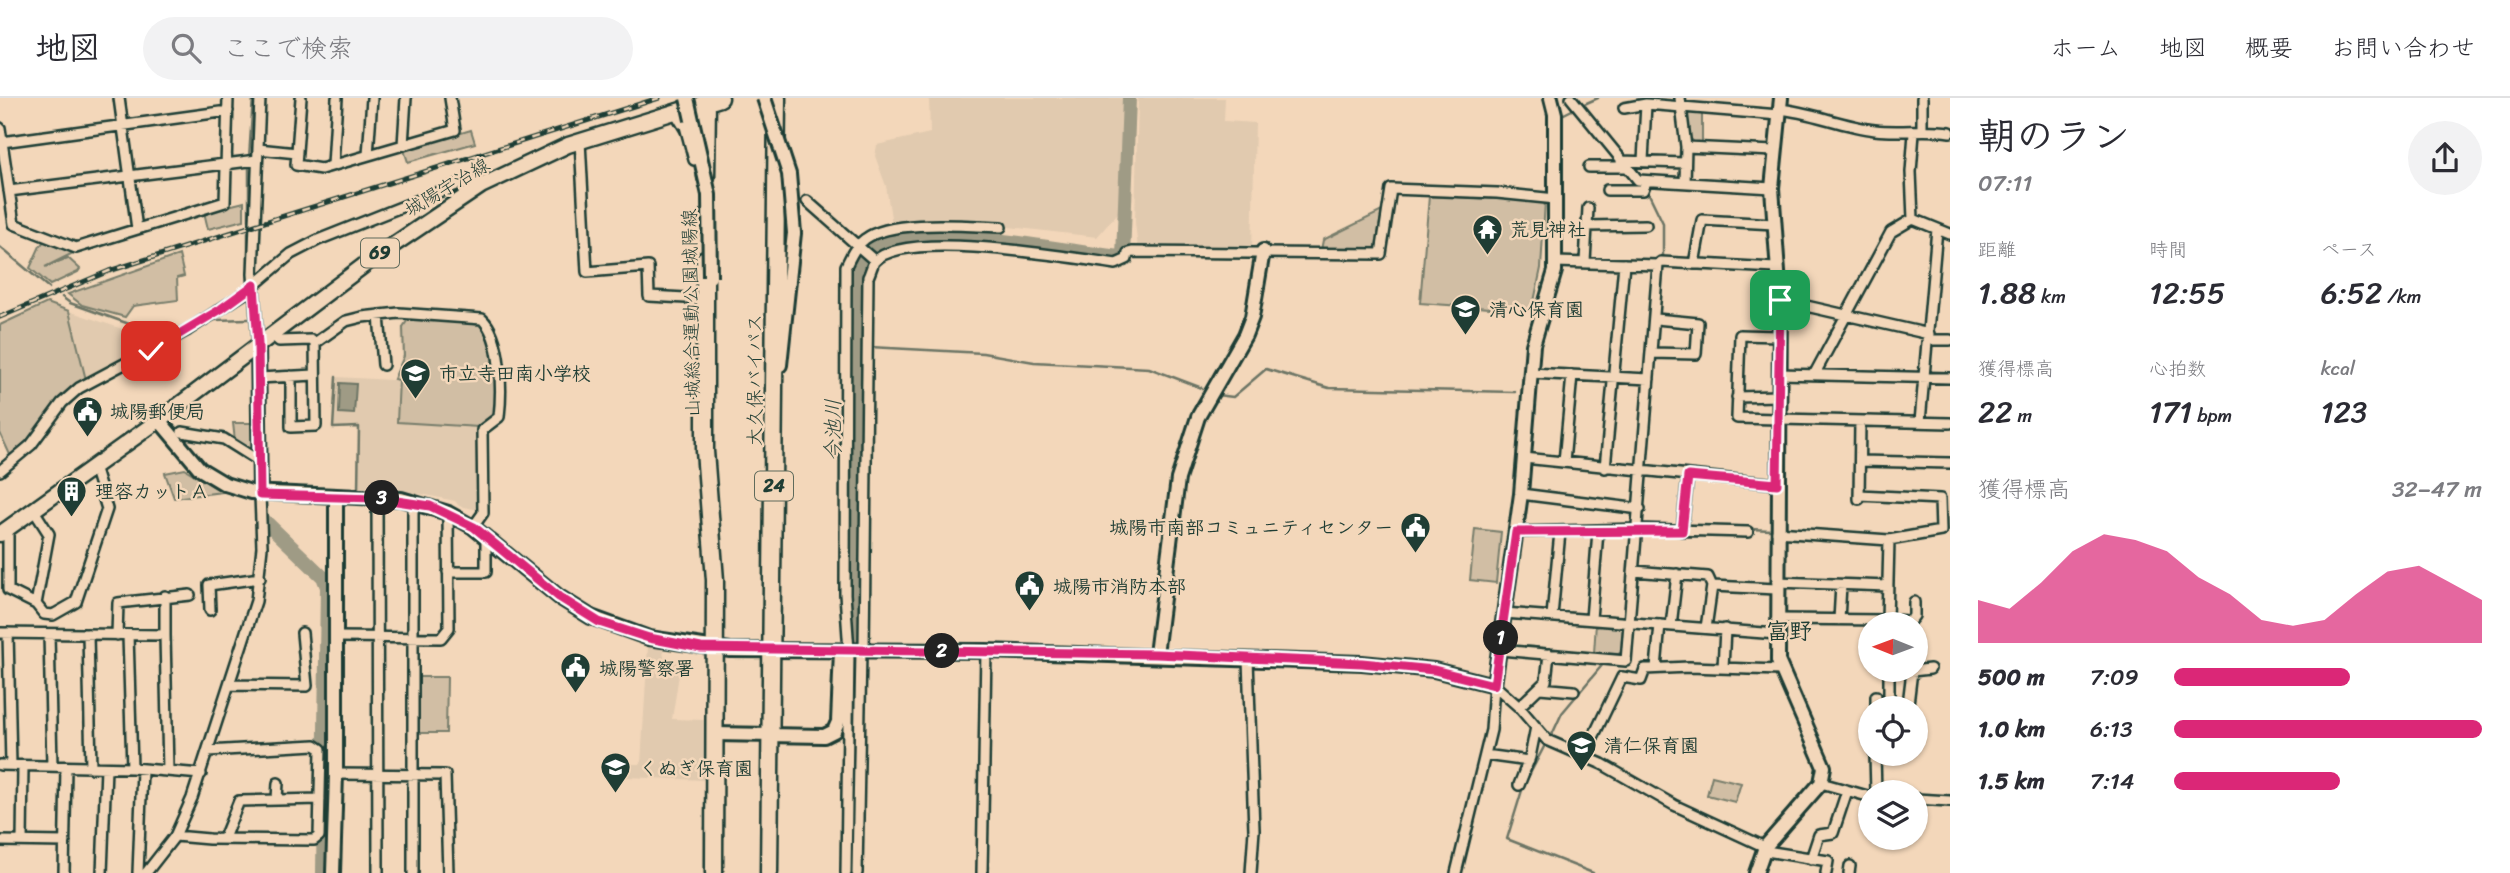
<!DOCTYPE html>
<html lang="ja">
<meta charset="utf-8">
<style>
body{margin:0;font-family:Sriracha,"Klee One",sans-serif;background:#f2f2f3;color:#2b2b33;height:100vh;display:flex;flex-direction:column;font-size:26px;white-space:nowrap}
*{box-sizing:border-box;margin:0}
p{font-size:23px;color:#7c7c81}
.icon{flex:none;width:38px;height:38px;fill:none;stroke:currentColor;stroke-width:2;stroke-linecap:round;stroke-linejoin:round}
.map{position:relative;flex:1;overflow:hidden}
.drawer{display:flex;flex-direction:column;background:#fff;width:560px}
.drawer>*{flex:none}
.needle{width:46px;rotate:271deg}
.buttons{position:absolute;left:1858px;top:514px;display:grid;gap:14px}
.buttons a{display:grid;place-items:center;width:70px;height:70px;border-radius:50%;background:#fff;box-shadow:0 2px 5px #0004;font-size:35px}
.pin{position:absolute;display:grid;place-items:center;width:60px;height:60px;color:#fff;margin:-30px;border-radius:14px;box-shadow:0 4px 10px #0006}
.km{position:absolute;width:35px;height:35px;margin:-18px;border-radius:50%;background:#222;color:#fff;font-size:19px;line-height:35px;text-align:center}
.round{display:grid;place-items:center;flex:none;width:74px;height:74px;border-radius:37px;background:#f2f2f3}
.head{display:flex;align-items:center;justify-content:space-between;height:119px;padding:0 28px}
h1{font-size:38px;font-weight:600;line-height:52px}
.stats{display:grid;grid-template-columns:repeat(3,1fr);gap:10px;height:119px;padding:7px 28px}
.stats div{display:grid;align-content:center}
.stats b{font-size:30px;font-weight:600}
.stats small{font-size:19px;font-weight:400}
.stats p{font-size:19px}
.chart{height:196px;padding:14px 28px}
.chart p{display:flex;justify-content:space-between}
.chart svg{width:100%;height:126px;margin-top:7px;fill:#db2777;opacity:.7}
ul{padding:0 28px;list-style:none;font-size:23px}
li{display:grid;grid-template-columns:112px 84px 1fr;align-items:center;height:52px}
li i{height:18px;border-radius:9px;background:#db2777}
header{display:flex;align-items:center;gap:42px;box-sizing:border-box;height:98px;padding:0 35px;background:#fff;border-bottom:2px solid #e1e1e2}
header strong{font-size:33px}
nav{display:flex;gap:38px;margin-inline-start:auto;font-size:24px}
.search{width:490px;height:63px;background:#f2f2f3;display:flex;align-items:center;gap:18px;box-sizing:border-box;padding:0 24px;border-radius:38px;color:#7c7c81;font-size:26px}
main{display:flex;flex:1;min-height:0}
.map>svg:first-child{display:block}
.built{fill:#e1caaf}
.green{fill:#d1bea4;stroke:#787e6c;stroke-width:2}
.water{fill:#9f9b85;stroke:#6c7565;stroke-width:2}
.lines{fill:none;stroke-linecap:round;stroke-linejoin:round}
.stream{stroke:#6c7565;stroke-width:2.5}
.river{stroke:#9f9b85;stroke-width:14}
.street-casing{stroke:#1f3d34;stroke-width:14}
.secondary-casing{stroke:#1f3d34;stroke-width:18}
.primary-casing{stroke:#1f3d34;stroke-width:19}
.highway-casing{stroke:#1f3d34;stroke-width:21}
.street{stroke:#f3d7ba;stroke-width:9}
.secondary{stroke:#f3d7ba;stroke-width:12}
.primary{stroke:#f3d7ba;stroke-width:14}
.highway{stroke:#f3d7ba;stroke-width:16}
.rail-casing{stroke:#1f3d34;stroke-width:5}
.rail{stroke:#f3d7ba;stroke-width:2.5;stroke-dasharray:8;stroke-linecap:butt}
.street-bridge-casing{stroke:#1f3d34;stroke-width:14;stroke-linecap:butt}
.secondary-bridge-casing{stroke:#1f3d34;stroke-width:18;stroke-linecap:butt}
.street-bridge{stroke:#f3d7ba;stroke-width:9}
.secondary-bridge{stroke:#f3d7ba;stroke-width:12}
.route-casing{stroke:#fff;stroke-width:14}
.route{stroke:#db2777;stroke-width:9}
.labels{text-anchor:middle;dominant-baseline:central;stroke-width:5;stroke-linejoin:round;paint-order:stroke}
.shield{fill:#f3d7ba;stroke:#5f6b5c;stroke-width:2}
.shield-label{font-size:18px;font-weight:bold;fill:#1f3d34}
.street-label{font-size:19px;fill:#1f3d34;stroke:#f3d7ba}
.poi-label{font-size:19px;font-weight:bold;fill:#1f3d34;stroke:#f3d7ba;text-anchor:start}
.water-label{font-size:21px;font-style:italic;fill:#324b40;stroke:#f3d7ba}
.quarter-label{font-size:23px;font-weight:bold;fill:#1f3d34;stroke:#f3d7ba}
</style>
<header>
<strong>地図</strong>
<div class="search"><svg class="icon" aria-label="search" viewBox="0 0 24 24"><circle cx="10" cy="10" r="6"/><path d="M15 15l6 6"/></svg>ここで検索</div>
<nav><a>ホーム</a><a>地図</a><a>概要</a><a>お問い合わせ</a></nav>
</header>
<main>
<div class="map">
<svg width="1950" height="775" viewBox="0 0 1950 775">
<rect width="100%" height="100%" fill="#f3d7ba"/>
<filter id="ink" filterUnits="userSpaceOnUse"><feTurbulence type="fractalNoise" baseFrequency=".0143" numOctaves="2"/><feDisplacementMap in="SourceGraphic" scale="14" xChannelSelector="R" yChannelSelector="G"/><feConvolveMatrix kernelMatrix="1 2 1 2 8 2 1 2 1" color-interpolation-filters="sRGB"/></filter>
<g filter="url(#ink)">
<path class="built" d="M929,0H1127L1123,109L1097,139L992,127L892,126L886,88L875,58L877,47L930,35Z
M1138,0H1225L1224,23L1255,25L1252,155L1138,151L1135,124Z
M69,213L161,244L86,282Z
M407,219L480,224L488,231L499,286L480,331L479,412L459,408L455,403L421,396L358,393L359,329L333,330L336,279L392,282L402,258L401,230Z
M648,548L662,550L665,563L681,564L672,621L704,622L705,682L624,679L626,666H641Z"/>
<path class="green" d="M1691,14H1702V44H1694L1689,39L1686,18Z
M471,32L475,45L408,64L404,52Z
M1429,98L1545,103L1541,170L1532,213L1420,205Z
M244,104V122L208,131L204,114Z
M1382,113L1375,153L1321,152L1323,142Z
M45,142L75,154L45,169L68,160L80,171L78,174L50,187L30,170L40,148Z
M179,157L184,178L177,180L178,202L133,208L125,219L82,207L68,196Z
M47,205L69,213L86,282L11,359L0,335V227Z
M409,220L481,226C498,251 498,289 495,318L479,329L397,324L399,282L394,281L404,258L403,229Z
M233,325H254L252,355L235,343Z
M185,371L222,394L174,400L165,375Z
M1475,431L1501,434L1496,485L1470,482Z
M1596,525L1622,526L1625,531L1623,553L1618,556L1594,555Z
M416,579H447L446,635H416Z
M1712,678L1741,685L1735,704L1707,697Z"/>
<path class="water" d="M340,285L356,286L354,316L339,315Z"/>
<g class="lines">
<path class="stream" d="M1582,7L1598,0
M1564,16L1574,11
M249,60L253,0
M1648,94L1663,125V160
M249,122V66
M0,149L49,190
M1129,159L1235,160
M248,187V134
M62,199L70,205L166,239
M190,234L215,222L248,221
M870,249L983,255L1034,264L1149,270L1202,290
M854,251L864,250
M336,279L333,330L359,329L358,393
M1217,297L1233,299L1266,271L1329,290L1515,294
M1750,431L1771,432
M1551,639L1562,615L1604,565
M1546,645L1523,689L1507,741L1593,775
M705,775V729"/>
<path class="river" d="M264,422L323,479L327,489L323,775
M853,560L855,173C858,166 861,159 867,155C916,117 1062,155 1123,159L1129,0
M851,775L852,629"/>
<defs>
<path id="street" d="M119,0L137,131
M301,0L296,67L321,71L455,32L450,0
M1571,0L1638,82L1772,90
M1680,0L1686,49L1685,85
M1624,10L1646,6L1779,17
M1779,11C1812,14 1841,28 1875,32C1902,35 1924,30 1950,34
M0,30L14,126L76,150L225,104L228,0
M1922,30V0
M580,43L587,174L648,169L649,198L704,201
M2,44L228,13
M403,47L406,0
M1686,49L1774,53
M258,51L297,55
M368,57L372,0
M1621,63L1685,65
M1643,63L1646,6
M333,67L337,0
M1589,69H1625
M1607,92H1643L1646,84
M9,93L257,62
M807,103L875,163
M1913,121L1911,74L1914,35
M1587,128L1646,127
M1555,164L1658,167L1661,164L1776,170
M1585,164L1588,110
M1694,166L1702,122L1774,126
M1780,202L1929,236
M379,217L383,267
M271,236L279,243L311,242L315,245
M1779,238L1740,237L1737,320L1950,325
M1928,242H1950
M258,246L253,176L260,0
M1652,255L1696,256L1698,225L1656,221
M1530,275L1649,281
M1779,276L1950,280
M1814,277L1891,134L1913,121L1950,136
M291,278V329L316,328L315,245L346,223L362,219L399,215L482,221C502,239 502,294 499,319L482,332L483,415L473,429
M259,280L315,277
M1737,299L1778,298
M1920,324L1937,131
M182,334L224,341L259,363
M1524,360L1777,386
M1860,363L1950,365
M1564,364L1572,277
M1605,370L1624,166
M0,373L31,347L62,305L79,290L188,232L245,195L291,156L318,142L459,86L471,82L481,88
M1521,396L1640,411
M1859,397L1940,401L1941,433L1889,442
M377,400L378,775
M1859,401L1860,323
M33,411L49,436L36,506
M8,430V492L36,506L44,516L53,517L76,504L107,411L94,369
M1682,433L1688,378
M1516,434L1637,431L1748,434
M1777,434L1889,442L1887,522L1777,521
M1634,473L1708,479L1712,488L1706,530
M448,474H486V439
M1777,484L1888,488
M1712,488L1777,491
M165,498V537
M210,512L209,487L260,480
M1504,515L1777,536
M1552,518L1560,434
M1591,521L1598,433
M1839,522L1841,487
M1887,522L1910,523L1914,518V504
M1671,528L1677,476
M0,535L165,537L168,673
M8,535L11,667
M49,536L52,668
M88,536L91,670
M117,537L118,505L190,497
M128,537L132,670
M337,539L441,540L449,530L448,415
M1500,552L1626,563L1658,167
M864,553L868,179C870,175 872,168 874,164C902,130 1073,160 1116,166L1127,161L1128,155L1132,154L1381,156L1391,91L1497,95L1556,101
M1248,561L1254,732L1251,775
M1656,570L1660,527
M1723,570L1725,531
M230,587L307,588L302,535
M1494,587L1519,609L1547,642L1602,666L1674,707L1765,749
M1540,590L1574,593
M1519,609L1546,583L1549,556
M1876,611V598
M1889,611L1908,606L1912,573L1930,571
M1889,611V572
M1875,656L1876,695
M1485,657L1529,663
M1584,658L1622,579L1641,582L1645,571L1689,569L1780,572
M0,667L132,670L201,676
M336,676L445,677L448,775
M1821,685L1871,699
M1519,687L1530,659L1536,629
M277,701L278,685
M1916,701L1950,703
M175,738L209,741L314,742L319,738L321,651L315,647L208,653
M224,740L239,703L320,701
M0,743L65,744
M22,743L23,668
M1766,753L1828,763L1826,775
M1811,761L1819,737L1833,735L1847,693
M64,775L66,669
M102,775L106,670
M138,775L142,672
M146,775L175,738L192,700L256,503L262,449L260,397
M413,775V403
M846,775L849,553L845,496L846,168C851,158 855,148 865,141C892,121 967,128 1001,129
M857,775L861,553
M982,775L986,553
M1456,775L1491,632L1494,587
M1849,775L1850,768"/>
<path id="secondary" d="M258,246L260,397
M780,267L794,135
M159,322L200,371L225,386L251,394L401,401L448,415L473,429L559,499L591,519L649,540L730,552L986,553L1362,565L1434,572L1494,587L1521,396L1533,247L1555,173V16L1551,0
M1156,556L1178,381L1198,319L1245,237L1252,219L1263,153
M715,636L824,638L834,633L838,624L841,553
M333,775L336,676V399
M1756,775L1765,749L1821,685L1824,669L1778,563L1780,202L1772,90L1781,0"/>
<path id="primary" d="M0,436L159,322L371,162L481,88L568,47L707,4"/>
<path id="highway" d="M679,14L694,39
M706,79L707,4L720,0
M705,161V353L715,482L714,775
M769,775L777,0"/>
</defs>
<use href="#street" class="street-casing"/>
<use href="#secondary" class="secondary-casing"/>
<use href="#primary" class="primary-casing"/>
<use href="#highway" class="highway-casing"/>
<use href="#street" class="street"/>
<use href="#secondary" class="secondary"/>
<use href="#primary" class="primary"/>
<use href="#highway" class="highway"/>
<defs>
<path id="rail" d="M0,219L109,173L659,0"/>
</defs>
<use href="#rail" class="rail-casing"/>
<use href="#rail" class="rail"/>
<defs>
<path id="street-bridge" d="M685,28L694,62L698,61L696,54"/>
<path id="secondary-bridge" d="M687,0L709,97L710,179
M764,0L789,76L794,135"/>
</defs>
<use href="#street-bridge" class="street-bridge-casing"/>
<use href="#secondary-bridge" class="secondary-bridge-casing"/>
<use href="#street-bridge" class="street-bridge"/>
<use href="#secondary-bridge" class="secondary-bridge"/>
</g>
</g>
<g class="lines" filter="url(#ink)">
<defs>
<path id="route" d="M151,253L221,211L254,187L258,246L260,397L377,400L430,408L474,429L559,499L599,524L649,540L701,550L1156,556L1362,565L1434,572L1494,587L1516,434L1682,433L1688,378L1777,386L1780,202"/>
</defs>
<use href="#route" class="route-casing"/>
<use href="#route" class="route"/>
</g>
<defs>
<symbol id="temple-pin" viewBox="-11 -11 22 30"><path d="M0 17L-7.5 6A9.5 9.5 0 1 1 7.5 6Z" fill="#1f3d34" stroke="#f3d7ba"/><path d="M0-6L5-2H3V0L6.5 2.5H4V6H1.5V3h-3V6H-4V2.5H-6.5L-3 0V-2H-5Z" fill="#fff"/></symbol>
<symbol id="school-pin" viewBox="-11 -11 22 30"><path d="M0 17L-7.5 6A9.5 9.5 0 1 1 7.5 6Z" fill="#1f3d34" stroke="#f3d7ba"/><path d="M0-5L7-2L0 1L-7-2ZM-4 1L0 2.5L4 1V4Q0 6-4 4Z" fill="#fff"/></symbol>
<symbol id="civic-pin" viewBox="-11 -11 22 30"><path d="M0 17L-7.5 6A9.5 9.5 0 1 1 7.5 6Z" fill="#1f3d34" stroke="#f3d7ba"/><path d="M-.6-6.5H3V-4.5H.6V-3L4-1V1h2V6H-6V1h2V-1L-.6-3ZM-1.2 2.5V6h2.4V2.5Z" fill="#fff"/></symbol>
<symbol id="building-pin" viewBox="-11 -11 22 30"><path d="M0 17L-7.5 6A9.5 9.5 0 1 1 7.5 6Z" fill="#1f3d34" stroke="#f3d7ba"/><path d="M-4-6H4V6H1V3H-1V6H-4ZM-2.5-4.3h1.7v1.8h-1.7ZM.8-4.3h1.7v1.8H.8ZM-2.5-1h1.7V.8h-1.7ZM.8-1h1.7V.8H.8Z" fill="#fff"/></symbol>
</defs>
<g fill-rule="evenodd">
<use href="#temple-pin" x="1470" y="114" width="35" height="47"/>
<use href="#school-pin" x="1448" y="194" width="35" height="47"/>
<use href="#school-pin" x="398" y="258" width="35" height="47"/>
<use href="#civic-pin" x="70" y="296" width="35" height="47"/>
<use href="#building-pin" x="54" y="376" width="35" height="47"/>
<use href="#civic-pin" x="1398" y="412" width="35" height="47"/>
<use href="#civic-pin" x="1012" y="470" width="35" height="47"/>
<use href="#civic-pin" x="558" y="552" width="35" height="47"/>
<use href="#school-pin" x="1564" y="630" width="35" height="47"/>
<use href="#school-pin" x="598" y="652" width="35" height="47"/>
</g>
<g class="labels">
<g class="shield">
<rect x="361" y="140.5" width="38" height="29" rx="5"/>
<rect x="755" y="373.5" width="38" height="29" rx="5"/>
</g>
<g class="shield-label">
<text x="380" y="155">69</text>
<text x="774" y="388">24</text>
</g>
<g class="street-label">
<text transform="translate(447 89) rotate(-31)">城陽宇治線</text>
<text transform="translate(691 215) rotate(-91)">山城総合運動公園城陽線</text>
<text transform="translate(754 282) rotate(-90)">大久保バイパス</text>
</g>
<g class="poi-label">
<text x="1510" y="131">荒見神社</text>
<text x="1489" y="211">清心保育園</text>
<text x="439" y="275">市立寺田南小学校</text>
<text x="110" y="313">城陽郵便局</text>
<text x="95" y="393">理容カットＡ</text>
<text x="1393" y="429" text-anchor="end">城陽市南部コミュニティセンター</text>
<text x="1053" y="488">城陽市消防本部</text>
<text x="599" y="570">城陽警察署</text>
<text x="1604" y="647">清仁保育園</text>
<text x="639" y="670">くぬぎ保育園</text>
</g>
<g class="water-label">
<text transform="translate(833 332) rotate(-90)">今池川</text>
</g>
<g class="quarter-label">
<text x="1789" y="533">富野</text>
</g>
</g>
</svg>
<div class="buttons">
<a><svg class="needle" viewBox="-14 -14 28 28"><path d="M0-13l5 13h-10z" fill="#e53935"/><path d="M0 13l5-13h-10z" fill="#7c7c81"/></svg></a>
<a><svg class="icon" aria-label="locate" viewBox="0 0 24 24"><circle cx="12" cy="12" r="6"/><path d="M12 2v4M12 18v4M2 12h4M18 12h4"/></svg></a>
<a><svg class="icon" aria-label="layers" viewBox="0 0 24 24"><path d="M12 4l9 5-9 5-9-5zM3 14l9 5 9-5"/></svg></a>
</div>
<div class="pin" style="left:1780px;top:202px;background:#1e9e55"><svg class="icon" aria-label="arrive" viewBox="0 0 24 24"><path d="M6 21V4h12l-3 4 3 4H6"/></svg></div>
<div class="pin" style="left:151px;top:253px;background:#d93025"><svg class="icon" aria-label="check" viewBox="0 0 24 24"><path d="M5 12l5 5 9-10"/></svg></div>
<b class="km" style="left:1501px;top:540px">1</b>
<b class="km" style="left:942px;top:553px">2</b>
<b class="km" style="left:382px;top:400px">3</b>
</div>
<section class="drawer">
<div class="head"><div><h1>朝のラン</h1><p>07:11</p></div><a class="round"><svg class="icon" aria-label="share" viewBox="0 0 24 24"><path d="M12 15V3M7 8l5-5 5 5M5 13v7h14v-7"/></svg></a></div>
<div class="stats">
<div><p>距離</p><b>1.88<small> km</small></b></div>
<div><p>時間</p><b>12:55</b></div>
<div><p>ペース</p><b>6:52<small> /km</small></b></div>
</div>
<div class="stats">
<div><p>獲得標高</p><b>22<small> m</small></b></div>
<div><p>心拍数</p><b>171<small> bpm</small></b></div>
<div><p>kcal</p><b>123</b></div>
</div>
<div class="chart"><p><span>獲得標高</span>32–47 m</p>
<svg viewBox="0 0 160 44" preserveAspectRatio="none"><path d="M0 44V29L10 32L20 23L30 12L40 6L50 8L60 12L70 21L80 27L90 36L100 38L110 36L120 27L130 19L140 17L150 23L160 29V44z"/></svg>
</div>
<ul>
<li><b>500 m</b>7:09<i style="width:57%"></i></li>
<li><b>1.0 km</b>6:13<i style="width:100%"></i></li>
<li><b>1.5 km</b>7:14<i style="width:54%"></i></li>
</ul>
</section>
</main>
